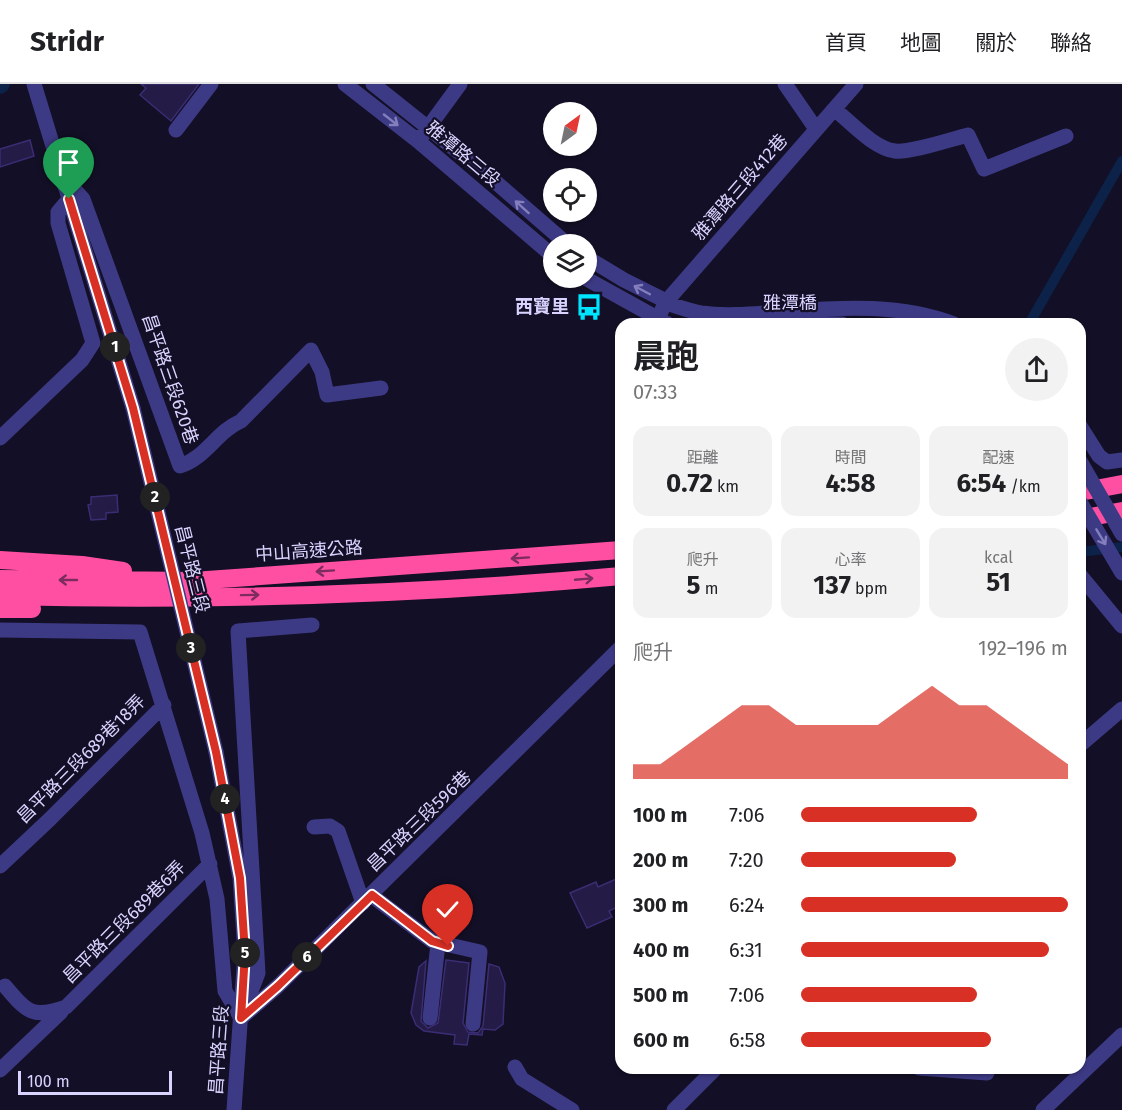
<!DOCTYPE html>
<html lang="zh-TW">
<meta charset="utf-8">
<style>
body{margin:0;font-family:"Fira Sans","Noto Sans TC",sans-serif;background:#f2f2f2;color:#202124;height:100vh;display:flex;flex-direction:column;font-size:22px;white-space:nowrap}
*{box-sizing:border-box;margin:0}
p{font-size:20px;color:#757577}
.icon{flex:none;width:33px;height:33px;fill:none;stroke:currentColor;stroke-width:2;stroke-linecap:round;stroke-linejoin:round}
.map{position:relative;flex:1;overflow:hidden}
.panel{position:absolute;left:615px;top:234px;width:471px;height:756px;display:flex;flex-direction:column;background:#fff;border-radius:18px;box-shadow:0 2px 4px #0004}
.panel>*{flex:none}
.needle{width:39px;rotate:33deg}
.tools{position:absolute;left:543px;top:18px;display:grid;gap:12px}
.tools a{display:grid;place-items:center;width:54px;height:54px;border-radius:50%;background:#fff;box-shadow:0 2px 4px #0004;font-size:30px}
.scale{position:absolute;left:18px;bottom:15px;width:154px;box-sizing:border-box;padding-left:6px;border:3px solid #d9d4ff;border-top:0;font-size:16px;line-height:21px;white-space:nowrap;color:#d9d4ff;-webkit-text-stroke:4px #130f26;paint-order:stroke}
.pin{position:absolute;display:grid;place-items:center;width:51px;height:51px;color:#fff;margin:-62px -26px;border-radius:50% 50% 50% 0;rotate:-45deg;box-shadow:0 0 6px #0007}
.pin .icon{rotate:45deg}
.km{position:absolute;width:30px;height:30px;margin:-15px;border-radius:50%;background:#222;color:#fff;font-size:16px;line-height:30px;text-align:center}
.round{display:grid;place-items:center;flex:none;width:63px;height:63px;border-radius:32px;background:#f2f2f2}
.headline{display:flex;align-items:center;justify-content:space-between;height:102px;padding:0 18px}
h1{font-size:33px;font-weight:700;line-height:45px}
.stats{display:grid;grid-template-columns:repeat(3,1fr);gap:9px;height:102px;padding:6px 18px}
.stats div{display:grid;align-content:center;border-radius:15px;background:#f2f2f2;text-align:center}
.stats b{font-size:26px;font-weight:700}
.stats small{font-size:16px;font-weight:400}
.stats p{font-size:16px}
.chart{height:168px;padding:12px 18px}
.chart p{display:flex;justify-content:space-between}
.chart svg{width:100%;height:108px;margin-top:6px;fill:#d93025;opacity:.7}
ul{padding:0 18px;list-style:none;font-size:20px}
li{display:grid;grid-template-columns:96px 72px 1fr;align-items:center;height:45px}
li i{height:15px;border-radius:8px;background:#d93025}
header{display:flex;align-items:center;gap:36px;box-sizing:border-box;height:84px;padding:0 30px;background:#fff;border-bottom:2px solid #e0e0e0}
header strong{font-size:28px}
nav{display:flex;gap:33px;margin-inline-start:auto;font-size:21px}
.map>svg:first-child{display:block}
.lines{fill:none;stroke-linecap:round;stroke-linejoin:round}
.canal{stroke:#0c2248;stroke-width:10}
.river{stroke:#0c2248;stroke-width:18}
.building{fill:#241b47;stroke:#3b2d73;stroke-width:1.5}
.minor{stroke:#3d3a85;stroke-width:15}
.highway{stroke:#ff4fa3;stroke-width:18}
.minor-bridge{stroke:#3d3a85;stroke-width:15}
.oneway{stroke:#837fbc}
.oneway2{stroke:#7d2c5e}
.route-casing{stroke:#fff;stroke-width:12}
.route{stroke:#d93025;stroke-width:8}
.labels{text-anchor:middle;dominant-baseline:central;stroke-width:4.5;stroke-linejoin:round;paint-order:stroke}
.street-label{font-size:18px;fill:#d9d4ff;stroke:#130f26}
.poi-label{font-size:18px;font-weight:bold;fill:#d9d4ff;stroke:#130f26;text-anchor:end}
</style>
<header>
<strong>Stridr</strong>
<nav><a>首頁</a><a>地圖</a><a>關於</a><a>聯絡</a></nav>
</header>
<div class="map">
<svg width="1122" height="1026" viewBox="0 0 1122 1026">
<rect width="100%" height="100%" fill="#130f26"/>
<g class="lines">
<path class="canal" d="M1029,240L1122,77
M1080,468L1122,463"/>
<path class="river" d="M0,1L1,0"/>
</g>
<path class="building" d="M141,0H199L171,37L140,11L146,4Z
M30,56L34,72L0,83V65Z
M117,411L118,428L106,429V435L91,436L88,421L91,420V413Z
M621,793V821L609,827L612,833L587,844L570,809L596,798L598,803Z
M446,876L469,879L463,939L468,948L478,949L483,942L489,880L499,883L505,899L503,940L495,946L483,945L482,951L469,950L467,961L454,960L455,951L424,947L416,941L411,929L419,883L426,877L421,937L428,944L438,939Z"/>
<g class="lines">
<path class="minor" d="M34,0L133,324
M345,0L418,57L554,173
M373,0L491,94L567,160
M785,0L816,45
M834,25C851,38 873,64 895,67C910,69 952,55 968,51L984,85L1066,52
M176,46L211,0
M422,52L460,0
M65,103L74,105L83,115L180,382C207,373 216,348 241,337L311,266L322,288L327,311L381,304
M586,173L624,196L674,221
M585,194L668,240
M665,219C677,222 689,227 701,229C730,233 760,229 789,227C844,223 902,220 954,240
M658,235L665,219L856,0
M764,238L842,240
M1080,342L1099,372L1107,378L1122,376
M0,354L82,276L93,259L58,139V128L69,115
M1080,491L1122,542
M0,546L140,548L202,749L217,815L225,907L241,934
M1080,661L1122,625
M216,668L240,794L245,869L234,1026
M314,743L330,742L338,747L363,819
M0,782L50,735L164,621
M371,811L432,857L480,868L473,940
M5,902C27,928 32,935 66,923L210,780
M242,931L258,889L238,547L312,541
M241,934L278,902L621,563
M430,934L438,859
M515,983L522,995L572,1026
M919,984L987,989
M0,986L61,928
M674,1026L716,984
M1043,1026L1122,951"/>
<path class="highway" d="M1080,408L1122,400
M1080,435L1122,427
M0,476L82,481L123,487
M0,495L193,497L621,466
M0,512C207,517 415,511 621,492
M0,525H32"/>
<path class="minor-bridge" d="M133,324L216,668
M1080,377L1122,450
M1080,418L1122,489"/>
</g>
<defs><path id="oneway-shaft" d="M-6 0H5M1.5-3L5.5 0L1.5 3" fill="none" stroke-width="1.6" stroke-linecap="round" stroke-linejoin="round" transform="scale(1.5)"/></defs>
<g class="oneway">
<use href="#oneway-shaft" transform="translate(391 36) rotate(38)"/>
<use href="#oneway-shaft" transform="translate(522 123) rotate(-138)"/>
<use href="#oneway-shaft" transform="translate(642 206) rotate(-152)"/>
<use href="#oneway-shaft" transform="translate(1101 453) rotate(59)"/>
</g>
<g class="oneway2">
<use href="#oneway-shaft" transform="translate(520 474) rotate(176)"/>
<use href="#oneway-shaft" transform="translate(325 487) rotate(176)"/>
<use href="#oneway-shaft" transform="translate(584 495) rotate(-5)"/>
<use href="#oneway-shaft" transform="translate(68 496) rotate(-180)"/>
<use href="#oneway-shaft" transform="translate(250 511) rotate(-1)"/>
</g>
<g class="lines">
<defs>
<path id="route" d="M69,115L133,324L216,668L240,794L245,869L241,934L278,902L372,811L432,857L448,862"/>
</defs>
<use href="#route" class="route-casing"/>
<use href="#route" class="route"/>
</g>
<defs>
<symbol id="bus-bare" viewBox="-9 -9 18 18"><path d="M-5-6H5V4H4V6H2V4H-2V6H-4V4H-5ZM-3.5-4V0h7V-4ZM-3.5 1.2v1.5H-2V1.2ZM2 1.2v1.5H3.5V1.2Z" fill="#00e5ff" stroke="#130f26" stroke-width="2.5" paint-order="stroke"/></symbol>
</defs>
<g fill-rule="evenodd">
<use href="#bus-bare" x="570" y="204" width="38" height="38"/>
</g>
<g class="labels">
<g class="street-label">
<text transform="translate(463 70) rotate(40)">雅潭路三段</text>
<text transform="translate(740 103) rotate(-49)">雅潭路三段412巷</text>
<text x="790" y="219">雅潭橋</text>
<text transform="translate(170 295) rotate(71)">昌平路三段620巷</text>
<text transform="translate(309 467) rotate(-4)">中山高速公路</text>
<text transform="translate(192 485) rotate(76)">昌平路三段</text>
<text transform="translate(81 675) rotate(-45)">昌平路三段689巷18弄</text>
<text transform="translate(419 737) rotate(-44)">昌平路三段596巷</text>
<text transform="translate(124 838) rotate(-45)">昌平路三段689巷6弄</text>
<text transform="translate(219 966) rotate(-86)">昌平路三段</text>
</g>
<g class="poi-label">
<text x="569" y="223">西寶里</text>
</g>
</g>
</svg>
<div class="tools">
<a><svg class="needle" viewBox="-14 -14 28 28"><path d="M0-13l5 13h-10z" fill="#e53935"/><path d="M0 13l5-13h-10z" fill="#757577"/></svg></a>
<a><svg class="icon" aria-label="locate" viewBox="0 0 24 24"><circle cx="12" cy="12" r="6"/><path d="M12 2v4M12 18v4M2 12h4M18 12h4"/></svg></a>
<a><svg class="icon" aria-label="layers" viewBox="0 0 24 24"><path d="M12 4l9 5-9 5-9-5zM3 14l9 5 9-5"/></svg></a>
</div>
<div class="scale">100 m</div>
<div class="pin" style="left:69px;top:115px;background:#1e9e55"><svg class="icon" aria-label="arrive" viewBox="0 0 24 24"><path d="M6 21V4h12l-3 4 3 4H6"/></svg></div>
<div class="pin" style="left:448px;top:862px;background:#d93025"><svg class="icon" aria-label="check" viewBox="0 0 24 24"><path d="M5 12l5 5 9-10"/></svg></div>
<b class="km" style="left:115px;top:263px">1</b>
<b class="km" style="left:155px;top:413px">2</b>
<b class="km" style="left:191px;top:564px">3</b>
<b class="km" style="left:225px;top:715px">4</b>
<b class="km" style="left:245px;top:869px">5</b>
<b class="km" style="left:307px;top:873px">6</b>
<section class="panel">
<div class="headline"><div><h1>晨跑</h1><p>07:33</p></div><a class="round"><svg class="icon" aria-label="share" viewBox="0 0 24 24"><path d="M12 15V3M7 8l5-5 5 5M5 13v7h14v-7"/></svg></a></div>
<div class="stats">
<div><p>距離</p><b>0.72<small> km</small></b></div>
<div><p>時間</p><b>4:58</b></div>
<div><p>配速</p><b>6:54<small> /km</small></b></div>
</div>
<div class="stats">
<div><p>爬升</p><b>5<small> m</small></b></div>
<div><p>心率</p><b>137<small> bpm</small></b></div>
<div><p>kcal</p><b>51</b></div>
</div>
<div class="chart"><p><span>爬升</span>192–196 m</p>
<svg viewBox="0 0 160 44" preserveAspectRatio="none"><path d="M0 44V38L10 38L20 30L30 22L40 14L50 14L60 22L70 22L80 22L90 22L100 14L110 6L120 14L130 14L140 22L150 30L160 38V44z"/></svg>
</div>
<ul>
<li><b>100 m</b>7:06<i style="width:66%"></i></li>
<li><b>200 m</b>7:20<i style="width:58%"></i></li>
<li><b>300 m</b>6:24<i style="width:100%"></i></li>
<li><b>400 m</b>6:31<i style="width:93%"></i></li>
<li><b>500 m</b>7:06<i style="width:66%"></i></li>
<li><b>600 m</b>6:58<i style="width:71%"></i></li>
</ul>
</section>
</div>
